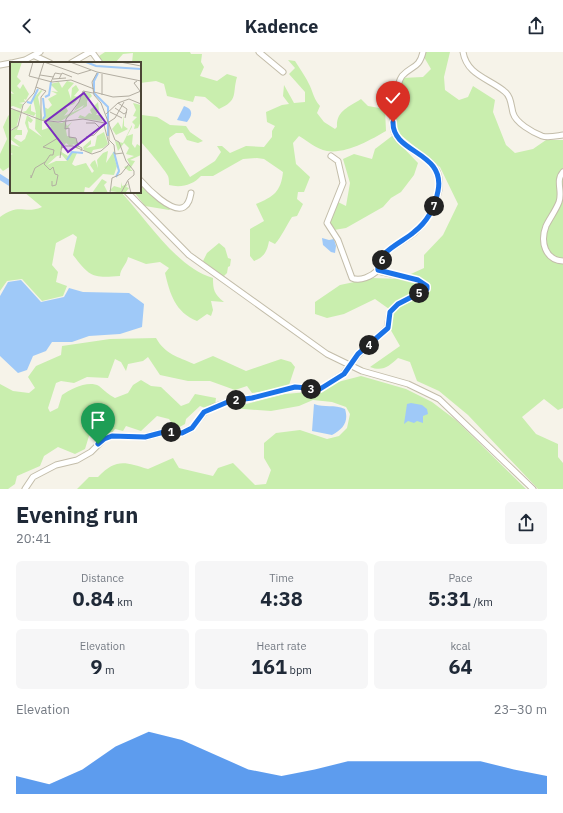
<!DOCTYPE html>
<meta charset="utf-8">
<style>
body{margin:0;font-family:"IBM Plex Sans",sans-serif;background:#f6f6f7;color:#1f2937;height:100vh;display:flex;flex-direction:column;font-size:15px;white-space:nowrap}
*{box-sizing:border-box;margin:0}
p{font-size:13px;color:#747a83}
.icon{flex:none;width:22px;height:22px;fill:none;stroke:currentColor;stroke-width:2;stroke-linecap:round;stroke-linejoin:round}
.map{position:relative;height:437px;overflow:hidden}
.side{display:flex;flex-direction:column;background:#fff;flex:1}
.side>*{flex:none}
.pin{position:absolute;display:grid;place-items:center;width:34px;height:34px;color:#fff;margin:-41px -17px;border-radius:50% 50% 50% 0;rotate:-45deg;box-shadow:0 0 4px #0007}
.pin .icon{rotate:45deg}
.km{position:absolute;width:20px;height:20px;margin:-10px;border-radius:50%;background:#222;color:#fff;font-size:11px;line-height:20px;text-align:center}
.round{display:grid;place-items:center;flex:none;width:42px;height:42px;border-radius:6px;background:#f6f6f7}
.head{display:flex;align-items:center;justify-content:space-between;height:68px;padding:0 16px}
h1{font-size:22px;font-weight:700;line-height:30px}
.metrics{display:grid;grid-template-columns:repeat(3,1fr);gap:6px;height:68px;padding:4px 16px}
.metrics div{display:grid;align-content:center;border-radius:6px;background:#f6f6f7;text-align:center}
.metrics b{font-size:20px;font-weight:700}
.metrics small{font-size:11px;font-weight:400}
.metrics p{font-size:11px}
.chart{height:112px;padding:8px 16px}
.chart p{display:flex;justify-content:space-between}
.chart svg{width:100%;height:72px;margin-top:4px;fill:#1a73e8;opacity:.7}
header{display:flex;justify-content:space-between;align-items:center;height:52px;padding:0 16px;background:#fff;font-size:18px;font-weight:700}
.map>svg:first-child{display:block}
.green{fill:#c9eeae}
.water{fill:#9fc9f8}
.lines{fill:none;stroke-linecap:round;stroke-linejoin:round}
.canal{stroke:#9fc9f8;stroke-width:5.5}
.minor-casing{stroke:#c3bdaa;stroke-width:7}
.minor{stroke:#fff;stroke-width:5}
.route-casing{stroke:#fff;stroke-width:8}
.route{stroke:#1a73e8;stroke-width:5}
.inset-river{fill:none;stroke:#9fc9f8;stroke-width:2}
.inset-road{fill:none;stroke:#b2ada1;stroke-width:1}
.view{fill:#7b2cbf;fill-opacity:0.15;stroke:#7b2cbf;stroke-width:2}
.inset-edge{fill:none;stroke:#4b4536;stroke-width:2}
</style>
<header><svg class="icon" aria-label="back" viewBox="0 0 24 24"><path d="M15 5l-7 7 7 7"/></svg>Kadence<svg class="icon" aria-label="share" viewBox="0 0 24 24"><path d="M12 15V3M7 8l5-5 5 5M5 13v7h14v-7"/></svg></header>
<div class="map">
<svg width="563" height="437" viewBox="0 0 563 437">
<rect width="100%" height="100%" fill="#f6f3e9"/>
<path class="green" d="M105,0H190L191,2H202L201,10L204,15L200,24L217,29L227,22L237,25C232,42 239,48 219,57L205,45L195,44L193,50L167,44L164,32L156,29L140,31V11H132L133,1L123,2L115,11H103L99,4Z
M421,0H450L444,25L445,38L459,48L468,45L473,34L495,48L493,60L506,93L515,101L533,97L546,88H563V356L558,358L544,347L522,365L536,382L558,392V405L563,411V437H538L468,363L439,339L417,329L410,310L398,306C389,314 383,320 370,315L400,294L389,275V257L375,247L344,262L327,266L315,262V250L340,233L373,226L400,227L424,216V203L443,183L458,152L440,115L397,80L395,58L402,26L423,25L431,17Z
M288,8L295,9C300,17 306,25 310,34C313,41 314,47 320,54L317,61L324,70L335,77L337,75C336,59 349,55 361,47L368,54L385,57L386,79C370,88 347,102 327,99C316,97 308,89 299,84L293,91L296,112L310,125L304,140H298L297,147L303,152L297,164L292,165C286,174 282,184 275,192L269,189C267,200 264,205 254,209L250,204V177L264,169L256,152C273,145 281,140 283,120L264,107L257,106L243,107L213,124H201C193,133 181,136 169,133C169,131 169,126 168,124C166,119 145,94 140,89V74L142,71V63L157,65L170,73L186,74L190,80L203,89L198,91L187,88L183,81H176L169,86L170,92L190,125L215,109L221,100L217,94H222L230,101L246,94L264,95L272,85V79L275,74L267,70L266,60L282,53L289,52L283,44L284,33L294,51L305,50V40L289,22L295,16Z
M11,61V114L3,119L0,116V102L7,87L3,75L8,64Z
M392,84L418,111L414,123L401,140L391,146L383,155L346,176L334,178L328,168L338,150L346,154L350,131L343,107L354,102L372,107L375,97Z
M140,131L172,156L169,158L145,154L134,140H140Z
M24,140H121C146,167 177,216 213,226C213,238 214,242 224,250L211,249L213,258L211,264L207,262L197,269C175,260 170,242 165,221L169,216L160,210L146,212L128,205C127,212 120,217 120,224C92,226 90,225 73,203L77,185L73,182L56,191L52,213L58,220L56,230L67,234L63,244L42,249L22,227L7,229L0,239V165C21,150 23,163 42,155Z
M219,191L225,196L228,206L231,207L230,214L228,215L227,221L223,225L203,209L207,201Z
M156,286C165,302 178,305 194,312L213,304L246,319L281,307L291,310L295,315L289,333L270,339L252,341L247,334L235,338L210,329H188L160,323L148,305L143,309L128,312L126,319L121,310L115,307L108,326L87,325L74,331L61,329L56,331L48,356L50,360L58,356L62,343C71,337 88,328 99,334C104,338 109,343 115,346L128,341L133,333L141,328L151,334L161,335L181,354L189,351L195,342L216,346L215,353L205,356L200,354L186,367L185,372L176,377L169,367L157,364L141,379L126,374L123,379L115,377L111,382L105,378L96,377L89,384L85,397L75,402L58,395L44,404L40,414L17,424L15,432L8,437H0V332L13,339L29,341L35,336L28,325L36,314L61,303L62,294L110,287Z
M361,324L406,337L432,350L457,369L526,437H77L89,425H98C116,406 125,410 148,417L173,406L179,416L213,424L218,416L233,411L255,433L266,432L271,418L264,406V391L276,381L300,378L327,387L339,384L347,376L350,362L346,355L332,350L313,348L299,354L271,359L231,356L285,342L320,339L334,331Z"/>
<path class="water" d="M184,54C193,57 193,63 187,70L177,68Z
M322,186L329,188L334,187L336,194L335,201L331,200L323,193Z
M21,228L41,250L64,245L69,236L83,240L129,241L144,252L142,275L120,282L89,284L72,290H52L46,299L33,304L27,318L18,321L0,304V244L8,230Z
M411,351L422,353L427,357L428,362L423,364V371L417,369L414,371L408,369L404,372L407,352Z
M314,352C325,356 334,352 345,357C349,370 343,377 332,383L312,379Z"/>
<g class="lines">
<path class="canal" d="M0,125L11,132"/>
<defs>
<path id="minor" d="M92,0L100,11
M259,0L283,20
M463,0C467,23 488,26 504,39C511,44 511,53 513,61C516,71 532,80 542,84C548,86 556,84 563,83
M35,4L50,11
M12,11L25,8L40,0
M71,11L90,0
M0,13L11,11
M331,104L338,109L343,131L327,171L338,188L352,226C360,230 372,224 378,218
M563,120C555,129 563,139 559,150C556,158 550,166 546,174C540,190 545,208 563,209
M140,128C147,136 172,162 184,155C189,152 190,146 191,141
M127,140L189,203L327,302L362,319L408,332L439,347L533,437
M25,437L33,425L56,413L77,408L91,400L104,387L113,384L145,385L164,380L182,381L192,376L204,361L213,355L230,349L252,346L295,335L320,337L343,322L358,303L387,276L390,260L398,252L427,237V234L418,228L382,220L378,218C377,199 402,191 414,181C425,172 432,159 437,146C452,99 396,104 393,75C392,65 396,32 402,24C412,13 419,17 423,0"/>
</defs>
<use href="#minor" class="minor-casing"/>
<use href="#minor" class="minor"/>
</g>
<g class="lines">
<defs>
<path id="route" d="M98,392L104,387L112,384L145,385L164,380L182,381L192,376L204,360L230,349L252,346L295,335L320,337L344,322L358,302L388,276L390,260L398,252L427,237V234L418,228L378,218C376,200 403,190 414,180C427,170 435,155 438,139C446,99 392,102 393,70"/>
</defs>
<use href="#route" class="route-casing"/>
<use href="#route" class="route"/>
</g>
<g transform="translate(10 10)">
<rect width="131" height="131" fill="#f6f3e9"/>
<path d="M0,0H12L7,15L11,19L7,24L10,27L13,22L19,32L16,38L14,37L15,40L9,41L13,42L11,47L3,44L0,45V31L4,32L0,28ZM57,19L64,21L58,28L61,37L62,26L66,23L69,28L64,34L69,35L64,42L56,45L58,49L54,54L72,46L74,43L64,49L74,30L80,31L82,34L77,39V44L51,59L32,58L35,55L34,45L38,47L42,43L38,37L47,32L41,29L48,30L40,22L49,20L52,26ZM31,28L34,30L32,29L28,35L32,54V68L41,65L35,59L52,61L55,59L57,64L62,60L56,68L57,74L65,76L69,83L67,87L64,82L60,84L56,81L50,89L58,94L61,90L67,91L62,102L65,104L76,101L82,111L84,109L80,103L82,100L85,98L88,106L87,98L93,91L98,89L96,101L104,89L110,110L109,111L107,102L104,95L107,104L104,113L93,112L79,126L75,125L74,131H0V93L3,92L0,91V82L10,85L0,77L1,69L9,63L7,68H12V73H6L4,76L11,80L15,77L18,69L15,61L17,53L23,58L21,61L18,59L19,66L32,75L25,67L26,51L24,54L12,50L16,49L21,42V49L26,51L23,37ZM52,93L57,99H46L37,103L47,94ZM88,40L89,48L86,53H91L92,59L68,56L70,53L75,55L79,51L82,52L80,48ZM123,41L131,43V59L128,66L124,67L125,63L122,60L127,55L123,54L126,48ZM0,47L11,49L6,66L0,67ZM114,53V64L118,67L106,73L102,67L108,60L112,67ZM122,63V65L117,74L123,72L122,82L125,86L127,82L130,84L131,78V93L120,98L125,99L120,107L123,109H119L114,105L120,103L117,97L124,94L116,92L120,84L119,86L114,81L108,89L105,79L113,81ZM94,70L98,82L93,86L83,88L81,92L74,88L73,85L81,78V82L76,86L85,84L87,74ZM92,117L97,120L94,123L98,131H82ZM111,120L112,124L118,122L116,125L119,126L115,131L99,129L104,124L111,126Z" fill="#c9eeae" fill-rule="evenodd"/>
<path class="inset-river" d="M76,0L86,4L131,7M88,11L84,19V31L98,45V74M35,35L39,33L41,20M17,40L21,41L28,27M33,57L35,54L33,36M104,90L109,109L106,115M57,98L62,90L73,91"/>
<path class="inset-road" d="M23,0L19,14L42,20L61,18L84,27M34,0L68,12L81,8M60,0L87,10L131,19M110,0L131,4M87,11L82,20L84,33L91,41L105,78L109,80L116,99L124,109V113L118,118L111,131M30,13L43,15M43,17L56,16M49,17L52,11L62,15M127,19L124,21L130,29M41,20L45,11L51,12M26,25L36,29L31,35V58M84,30L103,35L119,34L131,29M92,33V12M119,37L131,42M108,41L117,47L115,56M0,46L31,58L48,60L73,57L95,61M105,46L114,52L117,50M100,50L112,56M96,52L108,41L119,37M99,59V78L104,83L105,92L113,91M99,60L105,56L114,40M76,61H85L90,66M0,69L8,64L13,43L24,31L34,0M76,75L84,73L95,62M52,86L55,84H63L82,92L91,89L99,82L94,63M71,89L72,86L68,84L66,76L59,75V66L55,67L56,57L69,40L73,29L83,31M21,113V116L25,106L35,100M42,119V124L46,123L48,113L45,112L43,105L40,108L34,102L40,93H43L44,88L33,85L48,76L52,82L50,96M118,119L121,131M100,131L102,116L111,112L119,102"/>
<path class="view" d="M74,31L96,61L58,90L35,60Z"/>
<rect width="131" height="131" class="inset-edge"/>
</g>
</svg>
<div class="pin" style="left:98px;top:392px;background:#1e9e55"><svg class="icon" aria-label="arrive" viewBox="0 0 24 24"><path d="M6 21V4h12l-3 4 3 4H6"/></svg></div>
<div class="pin" style="left:393px;top:70px;background:#d93025"><svg class="icon" aria-label="check" viewBox="0 0 24 24"><path d="M5 12l5 5 9-10"/></svg></div>
<b class="km" style="left:171px;top:380px">1</b>
<b class="km" style="left:236px;top:348px">2</b>
<b class="km" style="left:311px;top:337px">3</b>
<b class="km" style="left:369px;top:293px">4</b>
<b class="km" style="left:419px;top:241px">5</b>
<b class="km" style="left:382px;top:208px">6</b>
<b class="km" style="left:434px;top:154px">7</b>
</div>
<section class="side">
<div class="head"><div><h1>Evening run</h1><p>20:41</p></div><a class="round"><svg class="icon" aria-label="share" viewBox="0 0 24 24"><path d="M12 15V3M7 8l5-5 5 5M5 13v7h14v-7"/></svg></a></div>
<div class="metrics">
<div><p>Distance</p><b>0.84<small> km</small></b></div>
<div><p>Time</p><b>4:38</b></div>
<div><p>Pace</p><b>5:31<small> /km</small></b></div>
</div>
<div class="metrics">
<div><p>Elevation</p><b>9<small> m</small></b></div>
<div><p>Heart rate</p><b>161<small> bpm</small></b></div>
<div><p>kcal</p><b>64</b></div>
</div>
<div class="chart"><p><span>Elevation</span>23–30 m</p>
<svg viewBox="0 0 160 44" preserveAspectRatio="none"><path d="M0 44V33L10 38L20 29L30 15L40 6L50 11L60 20L70 29L80 33L90 29L100 24L110 24L120 24L130 24L140 24L150 29L160 33V44z"/></svg>
</div>
</section>
